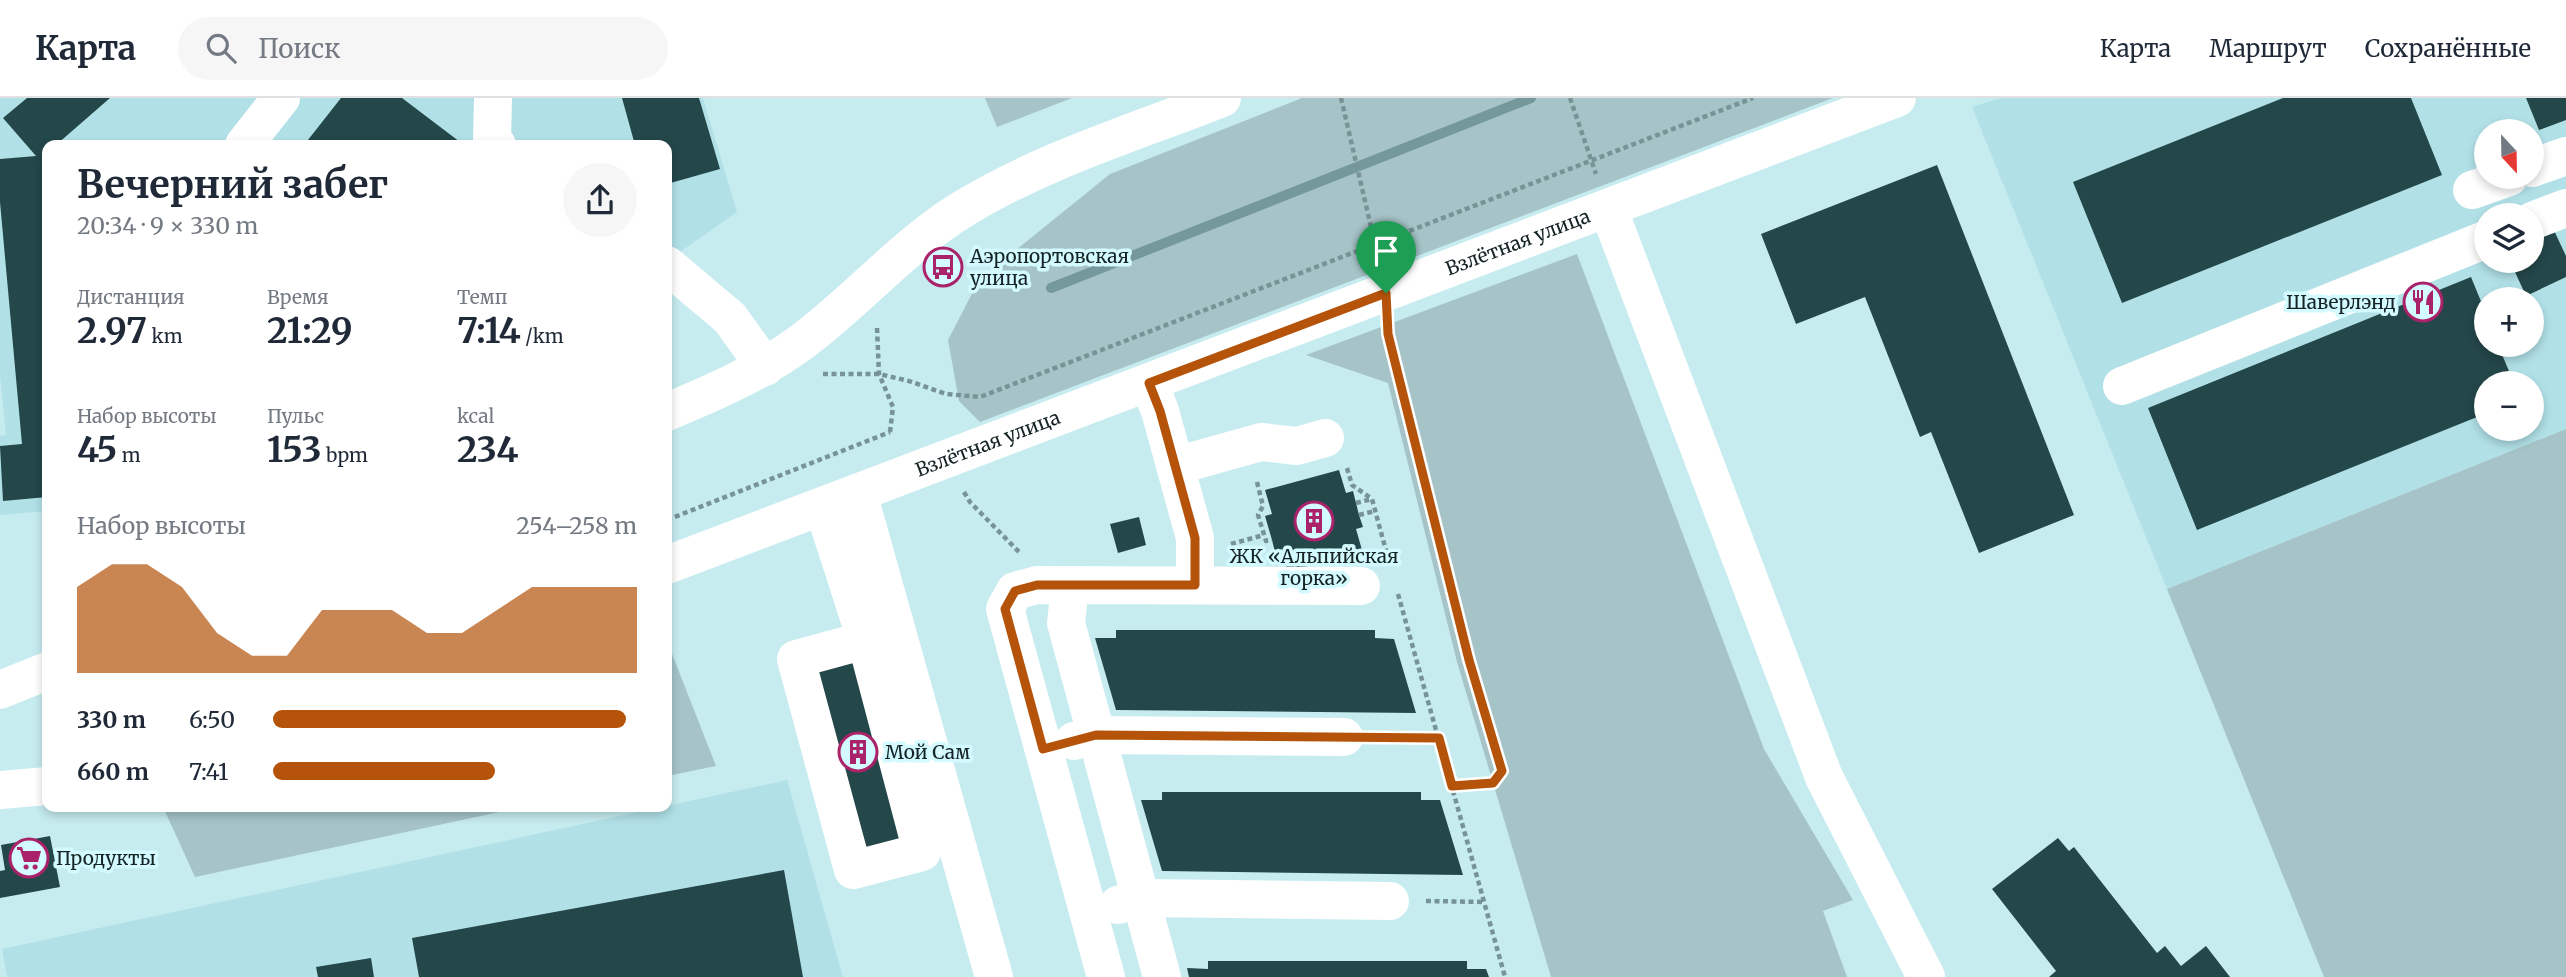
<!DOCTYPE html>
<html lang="ru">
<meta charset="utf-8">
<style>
body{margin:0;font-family:Merriweather,serif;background:#f6f6f7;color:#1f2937;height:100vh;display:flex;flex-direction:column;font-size:26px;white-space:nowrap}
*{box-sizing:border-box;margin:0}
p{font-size:23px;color:#747a83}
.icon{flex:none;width:38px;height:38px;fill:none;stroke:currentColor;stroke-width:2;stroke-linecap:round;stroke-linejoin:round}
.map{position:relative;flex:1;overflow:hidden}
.drawer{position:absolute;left:42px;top:42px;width:630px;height:672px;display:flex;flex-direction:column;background:#fff;border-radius:14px;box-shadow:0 4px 10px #0003}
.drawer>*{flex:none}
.needle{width:46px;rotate:158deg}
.controls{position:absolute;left:2474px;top:21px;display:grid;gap:14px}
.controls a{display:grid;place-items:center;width:70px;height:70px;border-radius:50%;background:#fff;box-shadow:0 4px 10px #0003;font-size:35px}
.pin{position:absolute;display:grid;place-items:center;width:60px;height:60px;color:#fff;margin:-72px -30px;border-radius:50% 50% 50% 0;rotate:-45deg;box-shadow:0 0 7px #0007}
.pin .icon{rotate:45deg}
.round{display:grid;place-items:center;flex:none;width:74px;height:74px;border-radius:37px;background:#f6f6f7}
.overview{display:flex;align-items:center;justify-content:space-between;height:119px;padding:0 35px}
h1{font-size:38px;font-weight:700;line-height:52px}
.metrics{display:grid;grid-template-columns:repeat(3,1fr);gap:10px;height:119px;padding:7px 35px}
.metrics div{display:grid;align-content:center}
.metrics b{font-size:35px;font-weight:700}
.metrics small{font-size:19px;font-weight:400}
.metrics p{font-size:19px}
.chart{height:196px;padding:14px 35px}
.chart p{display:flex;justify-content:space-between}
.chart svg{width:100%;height:126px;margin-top:7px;fill:#b45309;opacity:.7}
ul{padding:0 35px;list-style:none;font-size:23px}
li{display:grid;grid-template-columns:112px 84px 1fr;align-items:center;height:52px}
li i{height:18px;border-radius:9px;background:#b45309}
header{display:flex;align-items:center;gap:42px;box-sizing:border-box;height:98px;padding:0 35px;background:#fff;border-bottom:2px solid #e0e1e3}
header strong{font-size:33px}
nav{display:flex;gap:38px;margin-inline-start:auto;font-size:24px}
.search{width:490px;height:63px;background:#f6f6f7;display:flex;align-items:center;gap:18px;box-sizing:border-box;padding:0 24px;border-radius:38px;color:#747a83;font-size:26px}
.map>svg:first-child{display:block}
.built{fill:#b1e1e7;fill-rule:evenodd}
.green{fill:#a6c4c8}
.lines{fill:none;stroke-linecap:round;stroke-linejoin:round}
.stream{stroke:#74989c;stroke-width:10}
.building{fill:#24474a}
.path{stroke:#779396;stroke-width:4.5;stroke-dasharray:5 3.5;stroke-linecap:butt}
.minor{stroke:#fff;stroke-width:38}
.route-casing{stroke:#fff;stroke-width:14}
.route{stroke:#b45309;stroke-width:9}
.labels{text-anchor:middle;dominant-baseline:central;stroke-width:7;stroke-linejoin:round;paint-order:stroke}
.street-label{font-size:19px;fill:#152325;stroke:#d3fafe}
.poi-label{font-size:19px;fill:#152325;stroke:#d3fafe;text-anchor:start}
</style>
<header>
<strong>Карта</strong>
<div class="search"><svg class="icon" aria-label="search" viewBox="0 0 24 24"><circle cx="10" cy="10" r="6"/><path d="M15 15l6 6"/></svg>Поиск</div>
<nav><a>Карта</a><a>Маршрут</a><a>Сохранённые</a></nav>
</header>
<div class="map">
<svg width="2566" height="879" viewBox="0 0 2566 879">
<rect width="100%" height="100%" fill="#c6ecf0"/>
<path class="built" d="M0,0H703L737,114L667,163V47H47V413L0,417V338L6,337L0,277Z
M2001,0H2566V331L2167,491L1972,9ZM2487,33H2532V79H2487ZM2487,117H2532V163H2487ZM2487,201H2532V247H2487ZM2487,285H2532V331H2487Z
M787,682L843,879H7L2,851Z"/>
<path class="green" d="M985,0H1072L997,29Z
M1302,0H1833L980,324L959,303L948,242L979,182L1110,76Z
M1577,156L1764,651L1853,802L1823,813L1847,879H1551L1457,564L1388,285L1306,257Z
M2566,331V879H2324L2167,491Z
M667,543L716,668L667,678Z
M163,709H523L195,779Z"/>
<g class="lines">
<path class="stream" d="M1051,190L1531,0"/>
</g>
<path class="building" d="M27,0H110L56,47H47V55L44,58L47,57V399L3,403L0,348L22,346L0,104V61L36,58L3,20Z
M341,0H402L464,47H304Z
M622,0H699L720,71L667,86V47H635Z
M2283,0H2411L2442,77L2122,205L2073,84Z
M2526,0H2566V22L2539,32Z
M1937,67L2074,417L1979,455L1931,334L1920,339L1865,199L1796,226L1761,136Z
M2551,126L2566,158V179L2526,198L2510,163H2532V135Z
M2471,179L2487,218V247H2498L2514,285H2487V315L2197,432L2148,310Z
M1339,372L1346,395L1353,393L1359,417L1363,429L1356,431L1362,452L1288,474L1282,451L1275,454L1272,442L1265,418L1272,416L1265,392Z
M1139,419L1146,447L1118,455L1110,426Z
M1116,532H1375V540L1394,541L1416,615L1116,612L1095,540H1116Z
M854,554L904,742L863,753L812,565Z
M1162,694H1421V702H1440L1463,777L1162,773L1141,702H1162Z
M50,738L60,789L0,800V773L5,772L1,747Z
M2058,740L2069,753L2074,749L2157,855L2165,848L2181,868L2206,848L2230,879H2049L2056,873L1992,791Z
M784,772L803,879H419L412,840Z
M371,860L374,879H318L316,869Z
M1208,863H1467V871H1486L1489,879H1189L1187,870L1208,871Z"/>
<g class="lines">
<path class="path" d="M1341,0L1378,159
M1570,0L1596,76
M877,230L879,276L893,309L890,334
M1388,234L1469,562L1502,673L1493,685L1452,688
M823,276H879L909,283L946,296L980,299L1753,0
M1347,370L1352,387L1372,401L1388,460
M1257,384L1263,408L1258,417L1266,443L1272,442
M964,394L970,404L1019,454
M1356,405L1372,401
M1359,417L1375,413
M667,422L890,334
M1231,446L1264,437
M1398,496L1505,879
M1380,640H1439
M1426,803L1485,804"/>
<g class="minor">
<path d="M493,0L492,44L497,47"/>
<path d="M244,47L281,0"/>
<path d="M2532,70L2566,58"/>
<path d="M2472,92L2509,79"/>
<path d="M1608,110L1824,679L1926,879"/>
<path d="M2532,123L2566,110"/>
<path d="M667,167L730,220L765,269"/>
<path d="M1149,285L1160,313L1195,440V487"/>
<path d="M2122,288L2487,141"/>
<path d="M667,314C715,294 761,274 803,243C858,202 904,147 963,111C1043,62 1136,34 1222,0"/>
<path d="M1175,368L1261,344L1297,348L1325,340"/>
<path d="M858,395L994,879"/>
<path d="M823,408L860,523L866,542L922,754L853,772L796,561L866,542"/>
<path id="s1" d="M667,467L1897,0"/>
<path d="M1070,488L1066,525L1162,879"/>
<path d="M0,592L47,573"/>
<path d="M1074,643L1096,637L1344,639"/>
<path d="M0,692L47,688"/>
<path d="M1118,807L1141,800L1390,803"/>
<path d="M1106,879L1005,511L1015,493L1037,487L1361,488"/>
</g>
</g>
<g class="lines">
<defs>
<path id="route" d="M1386,195L1388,236L1469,562L1502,673L1493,685L1452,688L1439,640L1096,637L1043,651L1005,511L1015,493L1037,487H1195V440L1160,313L1149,285Z"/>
</defs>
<use href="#route" class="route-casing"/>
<use href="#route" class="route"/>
</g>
<defs>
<symbol id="bus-ring" viewBox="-11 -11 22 22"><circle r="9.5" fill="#d3fafe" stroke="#aa2269" stroke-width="1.5"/><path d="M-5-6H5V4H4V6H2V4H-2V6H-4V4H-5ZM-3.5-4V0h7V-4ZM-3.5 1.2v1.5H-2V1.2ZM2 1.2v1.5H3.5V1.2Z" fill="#aa2269"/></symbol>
<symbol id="restaurant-ring" viewBox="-11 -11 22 22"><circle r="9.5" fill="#d3fafe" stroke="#aa2269" stroke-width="1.5"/><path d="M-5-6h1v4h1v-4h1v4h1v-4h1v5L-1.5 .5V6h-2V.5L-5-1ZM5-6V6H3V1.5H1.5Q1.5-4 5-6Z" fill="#aa2269"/></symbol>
<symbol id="building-ring" viewBox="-11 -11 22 22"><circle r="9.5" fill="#d3fafe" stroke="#aa2269" stroke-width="1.5"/><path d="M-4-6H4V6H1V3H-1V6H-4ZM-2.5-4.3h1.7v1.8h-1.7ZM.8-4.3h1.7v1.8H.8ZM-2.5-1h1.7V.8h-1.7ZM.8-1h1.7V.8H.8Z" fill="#aa2269"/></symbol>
<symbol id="supermarket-ring" viewBox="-11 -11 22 22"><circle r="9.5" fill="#d3fafe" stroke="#aa2269" stroke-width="1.5"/><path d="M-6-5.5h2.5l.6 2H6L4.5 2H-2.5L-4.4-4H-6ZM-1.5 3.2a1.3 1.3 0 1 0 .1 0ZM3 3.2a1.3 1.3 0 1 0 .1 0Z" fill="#aa2269"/></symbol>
</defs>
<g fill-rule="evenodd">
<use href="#bus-ring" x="921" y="147" width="44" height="44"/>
<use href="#restaurant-ring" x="2401" y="182" width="44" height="44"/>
<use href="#building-ring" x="1292" y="401" width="44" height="44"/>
<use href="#building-ring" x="836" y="632" width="44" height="44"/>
<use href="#supermarket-ring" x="7" y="738" width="44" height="44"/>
</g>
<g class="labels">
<g class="street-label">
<text stroke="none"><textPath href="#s1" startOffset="910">Взлётная улица</textPath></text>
<text stroke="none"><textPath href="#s1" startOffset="343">Взлётная улица</textPath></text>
</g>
<g class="poi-label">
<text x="970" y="158">Аэропортовская<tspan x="970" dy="22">улица</tspan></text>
<text x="2396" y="204" text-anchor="end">Шаверлэнд</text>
<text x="1314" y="458" text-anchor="middle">ЖК «Альпийская<tspan x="1314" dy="22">горка»</tspan></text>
<text x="885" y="654">Мой Сам</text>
<text x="56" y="760">Продукты</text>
</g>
</g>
</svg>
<div class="controls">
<a><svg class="needle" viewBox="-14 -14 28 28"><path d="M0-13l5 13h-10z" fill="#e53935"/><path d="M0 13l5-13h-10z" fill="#747a83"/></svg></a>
<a><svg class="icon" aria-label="layers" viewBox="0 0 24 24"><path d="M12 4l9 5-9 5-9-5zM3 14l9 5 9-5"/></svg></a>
<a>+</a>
<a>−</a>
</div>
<div class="pin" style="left:1386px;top:195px;background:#1e9e55"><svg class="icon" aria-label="arrive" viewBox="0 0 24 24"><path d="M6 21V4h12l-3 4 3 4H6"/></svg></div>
<section class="drawer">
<div class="overview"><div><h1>Вечерний забег</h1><p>20:34 · 9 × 330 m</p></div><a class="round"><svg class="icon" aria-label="share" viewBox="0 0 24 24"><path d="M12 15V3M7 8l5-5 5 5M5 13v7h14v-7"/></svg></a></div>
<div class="metrics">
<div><p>Дистанция</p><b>2.97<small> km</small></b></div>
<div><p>Время</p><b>21:29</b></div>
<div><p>Темп</p><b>7:14<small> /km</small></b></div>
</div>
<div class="metrics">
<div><p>Набор высоты</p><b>45<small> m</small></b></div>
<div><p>Пульс</p><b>153<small> bpm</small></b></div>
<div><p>kcal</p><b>234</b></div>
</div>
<div class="chart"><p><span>Набор высоты</span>254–258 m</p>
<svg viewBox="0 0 160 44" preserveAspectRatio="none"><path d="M0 44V14L10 6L20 6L30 14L40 30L50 38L60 38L70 22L80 22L90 22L100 30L110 30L120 22L130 14L140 14L150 14L160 14V44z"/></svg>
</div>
<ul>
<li><b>330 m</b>6:50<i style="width:97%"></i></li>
<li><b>660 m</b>7:41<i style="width:61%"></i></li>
</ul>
</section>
</div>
